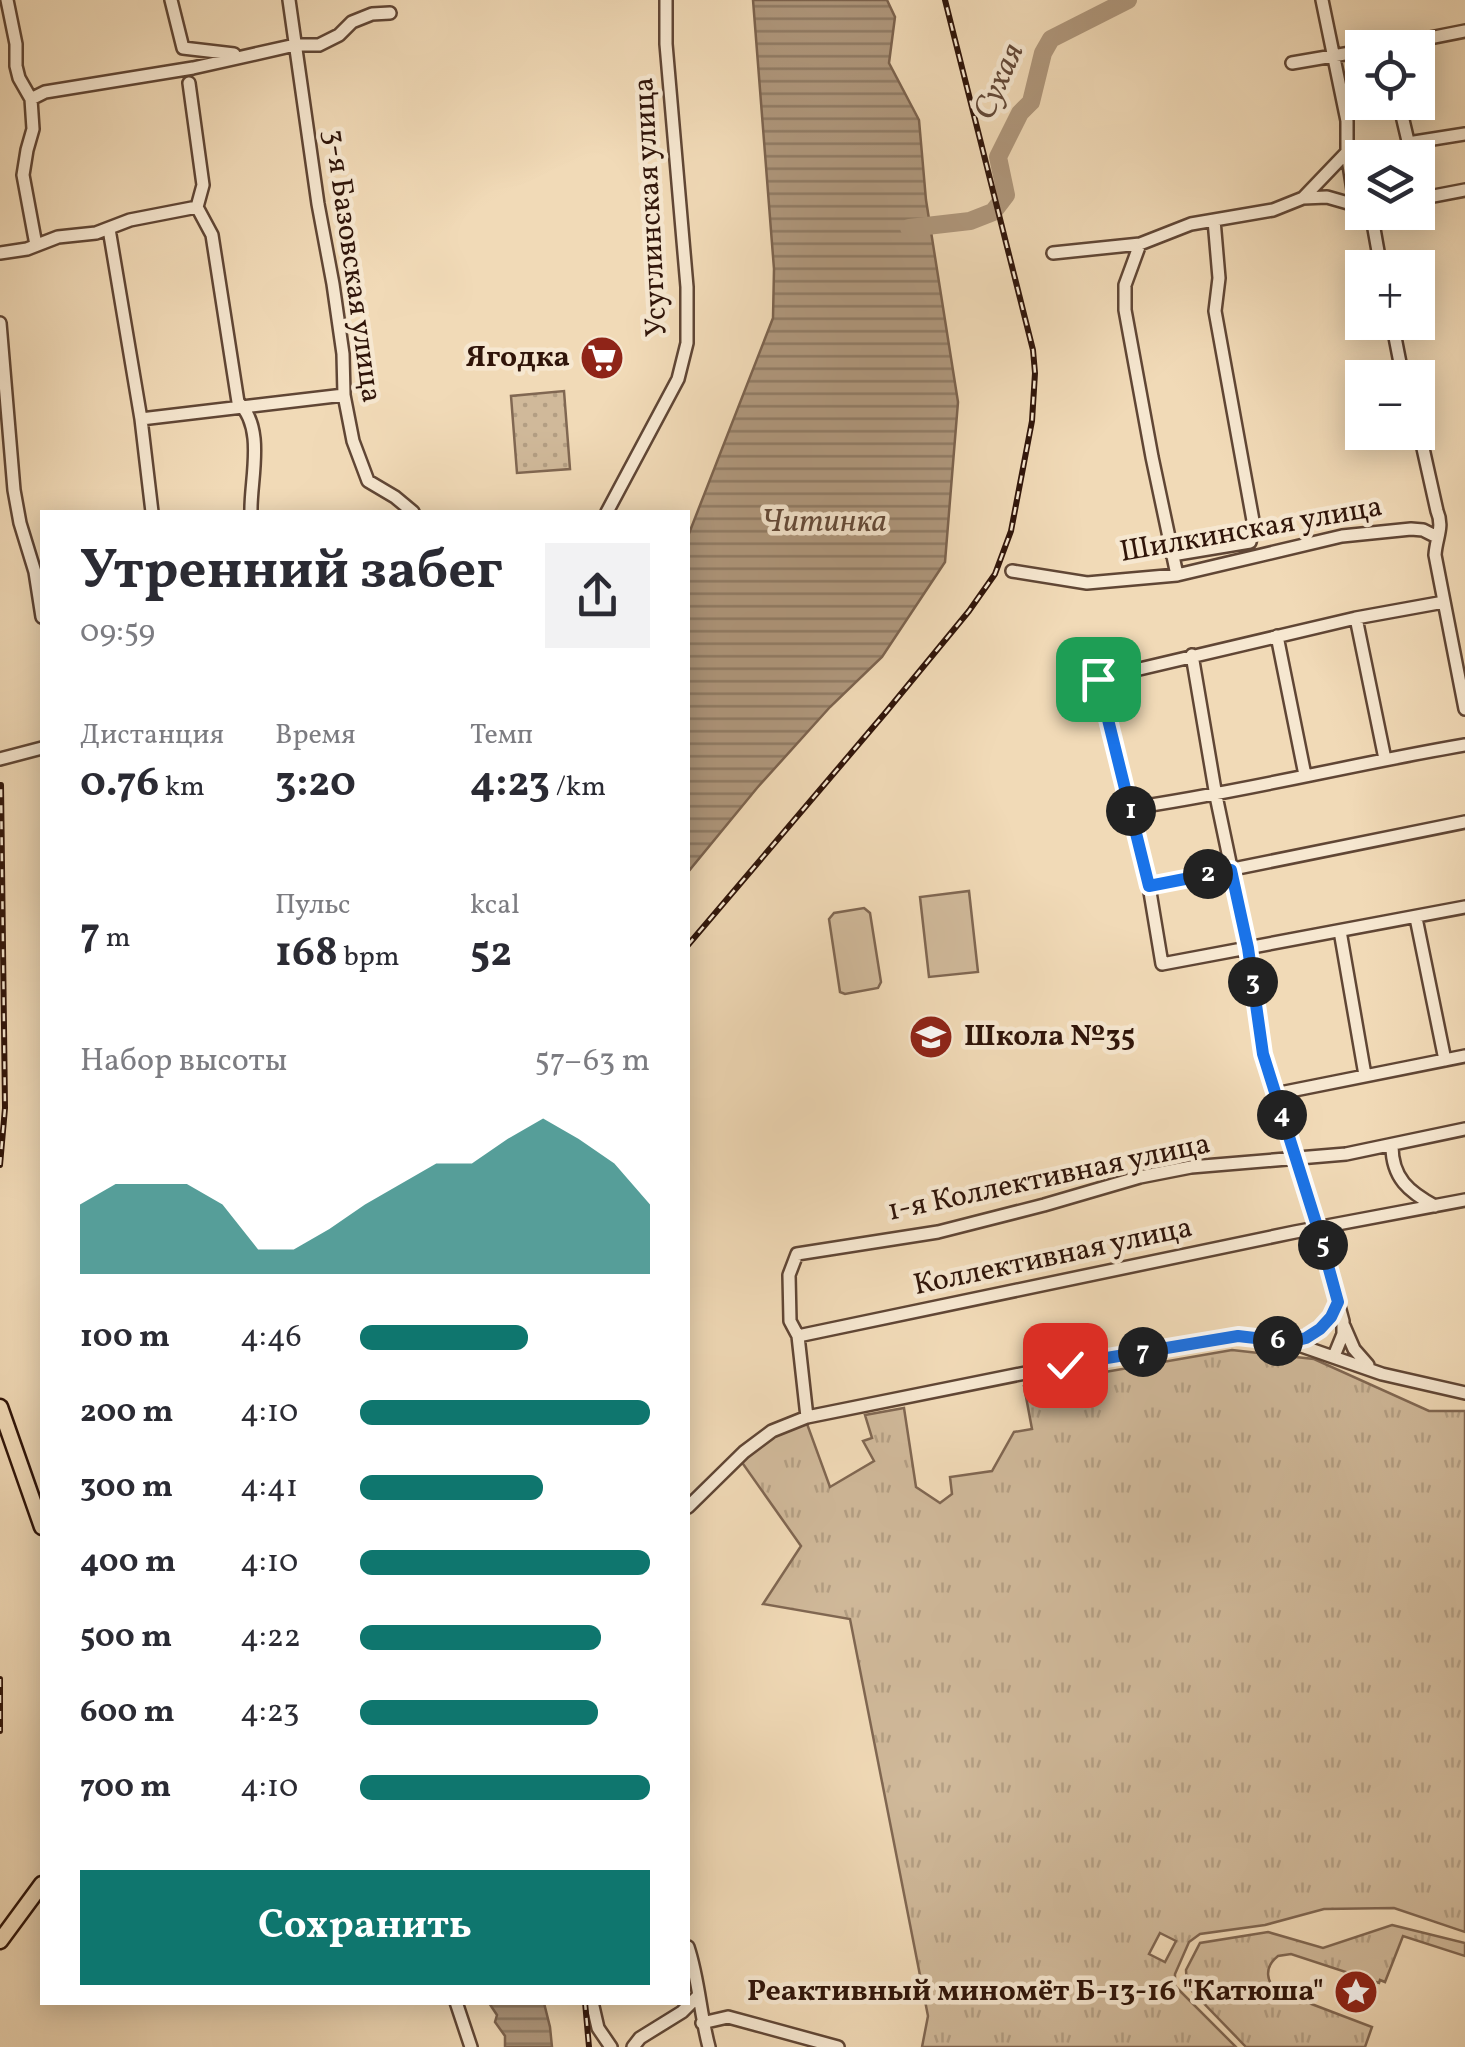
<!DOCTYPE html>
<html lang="ru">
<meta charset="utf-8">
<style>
body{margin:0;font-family:Vollkorn,serif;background:#f2f2f3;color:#2b2b33;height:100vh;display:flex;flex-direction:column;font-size:38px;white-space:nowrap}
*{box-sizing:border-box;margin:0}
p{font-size:32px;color:#7c7c81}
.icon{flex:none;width:55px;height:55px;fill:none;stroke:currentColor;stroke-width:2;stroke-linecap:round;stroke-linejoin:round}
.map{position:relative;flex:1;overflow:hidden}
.sheet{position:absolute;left:40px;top:510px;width:650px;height:1495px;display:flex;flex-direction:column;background:#fff;border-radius:0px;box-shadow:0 5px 25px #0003}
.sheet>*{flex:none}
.buttons{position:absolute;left:1345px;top:30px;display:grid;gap:20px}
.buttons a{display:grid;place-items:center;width:90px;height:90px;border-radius:0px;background:#fff;box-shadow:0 5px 25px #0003;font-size:50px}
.pin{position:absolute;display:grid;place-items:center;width:85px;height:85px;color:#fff;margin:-42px;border-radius:20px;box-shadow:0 5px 15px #0006}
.km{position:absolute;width:50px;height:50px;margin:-25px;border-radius:50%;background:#222;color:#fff;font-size:28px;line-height:50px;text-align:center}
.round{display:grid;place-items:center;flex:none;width:105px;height:105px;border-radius:0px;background:#f2f2f3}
.head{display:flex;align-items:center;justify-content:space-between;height:170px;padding:0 40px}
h1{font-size:55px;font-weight:700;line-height:75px}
.stats{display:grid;grid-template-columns:repeat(3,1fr);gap:15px;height:170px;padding:10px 40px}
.stats div{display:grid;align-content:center}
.stats b{font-size:42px;font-weight:700}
.stats small{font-size:28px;font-weight:400}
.stats p{font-size:28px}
.chart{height:280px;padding:20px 40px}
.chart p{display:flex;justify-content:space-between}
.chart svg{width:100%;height:180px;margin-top:10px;fill:#0f766e;opacity:.7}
.cta{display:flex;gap:20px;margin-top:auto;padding:20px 40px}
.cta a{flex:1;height:115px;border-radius:0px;background:#0f766e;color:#fff;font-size:40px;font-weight:700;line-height:115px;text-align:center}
ul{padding:0 40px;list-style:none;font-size:32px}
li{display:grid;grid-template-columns:160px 120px 1fr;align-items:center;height:75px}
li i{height:25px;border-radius:12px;background:#0f766e}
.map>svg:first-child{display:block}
.grass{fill:url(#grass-tufts);stroke:#806752;stroke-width:2.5;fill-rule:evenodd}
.park{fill:url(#park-dots);stroke:#806752;stroke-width:2.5}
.garden{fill:#d0b99a;stroke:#806752;stroke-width:2.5}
.water{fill:url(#water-rules);stroke:#7c634e;stroke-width:2.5}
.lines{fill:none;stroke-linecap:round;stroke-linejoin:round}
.river{stroke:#af977c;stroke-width:18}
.minor-casing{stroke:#604635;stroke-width:16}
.major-casing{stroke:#30150a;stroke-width:19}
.minor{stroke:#f6e7d0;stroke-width:11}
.major{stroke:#f1dab7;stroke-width:14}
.rail-casing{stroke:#30150a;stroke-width:6}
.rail{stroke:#f6e7d0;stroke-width:2.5;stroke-dasharray:8;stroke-linecap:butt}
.route-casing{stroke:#fff;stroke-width:20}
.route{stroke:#1a73e8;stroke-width:12}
.labels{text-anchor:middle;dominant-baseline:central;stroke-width:9;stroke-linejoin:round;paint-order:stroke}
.street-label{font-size:30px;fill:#30150a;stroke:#f6e7d0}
.poi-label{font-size:30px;font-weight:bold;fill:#30150a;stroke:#f6e7d0;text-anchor:end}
.water-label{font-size:32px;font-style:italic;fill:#634938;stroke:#f6e7d0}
</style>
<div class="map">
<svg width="1465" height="2047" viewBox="0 0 1465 2047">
<defs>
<pattern id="grass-tufts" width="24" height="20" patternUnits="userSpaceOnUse" patternTransform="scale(2.5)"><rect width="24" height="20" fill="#d0b99a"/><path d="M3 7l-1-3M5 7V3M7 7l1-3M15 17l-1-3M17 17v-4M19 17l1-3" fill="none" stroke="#b39e83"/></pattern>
<pattern id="park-dots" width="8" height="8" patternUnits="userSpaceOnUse" patternTransform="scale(2.5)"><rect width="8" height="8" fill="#d0b99a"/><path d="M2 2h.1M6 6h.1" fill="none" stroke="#b39e83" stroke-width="1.8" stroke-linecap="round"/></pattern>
<pattern id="water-rules" width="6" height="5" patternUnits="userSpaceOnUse" patternTransform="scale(2.5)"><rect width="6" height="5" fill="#af977c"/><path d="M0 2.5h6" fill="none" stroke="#8f7a64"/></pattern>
</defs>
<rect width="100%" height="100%" fill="#f1dab7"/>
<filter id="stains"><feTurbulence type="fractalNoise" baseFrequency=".002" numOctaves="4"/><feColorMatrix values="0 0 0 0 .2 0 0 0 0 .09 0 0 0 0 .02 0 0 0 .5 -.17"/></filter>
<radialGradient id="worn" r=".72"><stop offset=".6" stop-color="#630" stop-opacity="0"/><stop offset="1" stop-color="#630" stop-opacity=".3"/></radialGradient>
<path class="grass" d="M1232,1350L1314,1359L1429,1411H1465V1932L1394,1908L1324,1909L1265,1925L1200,1934L1189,1942L1175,1974V1986L1236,2047H922L928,2016L850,1619L763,1604L801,1546L741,1461L776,1432L806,1421L830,1487L874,1461L863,1441L872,1438L865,1415L904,1408L916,1487L940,1503L952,1494L950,1477L992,1471L1014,1432L1032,1429L1024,1386ZM1160,1933L1176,1941L1165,1962L1149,1954Z
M1392,1925L1465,1943V1956L1403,1936L1385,1982L1380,1980L1379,1983L1291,1954L1278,1956C1264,1967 1265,1983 1280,1992L1372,2027L1365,2047H1246L1187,1986L1186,1970L1200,1943L1268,1932L1323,1948Z"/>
<path class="park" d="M564,391L570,469L517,473L511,396Z"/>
<path class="garden" d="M969,891L978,972L929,977L920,897Z
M864,908L870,913L881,982L878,988L845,994L840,992L829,919L834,913Z"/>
<path class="water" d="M753,0H887L895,17L889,63L919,120L926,200L958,402L945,562L882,657L830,707L757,788L688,872V536L773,318L774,269Z
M489,2003H544L550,2027L552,2047H505V2036L495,2022L497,2015Z"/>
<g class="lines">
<path class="river" d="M909,228L970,221L993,212L1006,195L998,157L1020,113L1031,102L1043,53L1051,39L1128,0"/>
<defs>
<path id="minor" d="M7,0L16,44V66L19,78L31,99L33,129L27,150L23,175L36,245
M171,0L183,48L234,54
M289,0L318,204L333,284L343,354L344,395L353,441L368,481L395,497L413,512
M1322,0L1347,121V152L1355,203
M1379,48L1465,31
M1292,63L1362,51
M189,83L203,185L197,207L212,235L238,402C266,428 250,480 251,512
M31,99L45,92L193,68L295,45H319L339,35L352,22L372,14L390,13
M1374,108L1399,103L1412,158
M1408,143L1465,134
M1418,180L1422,198
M1303,198L1347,152
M1418,199L1465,190
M1371,212L1381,268
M109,229L141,419L152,512
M1140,244L1125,285V310L1152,457L1177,575
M0,253L27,249L58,237L96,233L130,220L197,207
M1053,253L1140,244L1191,224L1273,210L1303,198L1327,197L1362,207
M1392,322L1403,378
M0,323L14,490L20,523L35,572L42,617
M141,419L344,395
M1418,426L1437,511C1444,527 1436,538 1435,555L1465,709
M607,512L678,379L687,343V287L666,44V0
M1172,555L1250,542L1254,526L1215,311L1219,278L1214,220
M1012,571L1087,583L1177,575L1342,536L1411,529L1423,530L1437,537
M1444,602L1356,618L1097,679L1149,886L1162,964L1465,907
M1356,618L1385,759
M1277,636L1305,775
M1192,655L1216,796L1248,948L1263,1053L1318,1229L1343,1321V1334L1334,1356
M0,759L42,748
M1131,808C1243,792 1353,764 1465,745
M1149,886L1465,822
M1416,918L1445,1060
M1340,931L1365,1075
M1275,1094L1465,1056
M1392,1146C1392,1178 1409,1192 1435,1206
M1344,1326L1354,1349L1368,1365
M798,1336L1295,1232L1465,1200
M1290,1342C1314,1335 1327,1325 1338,1302
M807,1417L798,1336L790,1321L789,1275L797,1254L938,1232L1044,1205L1140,1177L1191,1167L1346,1154L1465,1129
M688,1507L744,1452L772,1431L807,1417L1065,1365L1238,1335L1290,1342L1382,1374L1465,1393
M688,1947C699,1980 700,2014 709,2047
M456,2002L471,2047
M592,2002L598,2028L611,2047
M702,2023L728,2017L838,2047
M633,2047L640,2038L682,2012L698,1996"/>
<path id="major" d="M0,1407L42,1527
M0,1941L42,1884"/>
</defs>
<use href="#minor" class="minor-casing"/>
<use href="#major" class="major-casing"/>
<use href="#minor" class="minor"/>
<use href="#major" class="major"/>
<defs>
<path id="rail" d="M688,945L886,712L969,611L995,574L1011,531L1032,421L1035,373L1033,350L945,0
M0,1165L5,1108L1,785
M0,1679V1731
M585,2002L589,2047"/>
</defs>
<use href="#rail" class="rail-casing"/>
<use href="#rail" class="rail"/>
</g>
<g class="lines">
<defs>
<path id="route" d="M1065,1365L1238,1336L1290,1342L1306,1338L1320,1329L1331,1317L1338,1302L1318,1229L1263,1054L1248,948L1231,870L1149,886L1098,679"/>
</defs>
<use href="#route" class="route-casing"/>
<use href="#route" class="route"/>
</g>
<defs>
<symbol id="supermarket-disc" viewBox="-11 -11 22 22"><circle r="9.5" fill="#8f2418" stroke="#f6e7d0"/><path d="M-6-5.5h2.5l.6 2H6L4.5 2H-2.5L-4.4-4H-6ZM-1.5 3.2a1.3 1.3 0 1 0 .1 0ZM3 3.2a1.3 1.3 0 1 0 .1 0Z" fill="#fff"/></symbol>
<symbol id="school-disc" viewBox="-11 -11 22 22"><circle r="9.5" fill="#8f2418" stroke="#f6e7d0"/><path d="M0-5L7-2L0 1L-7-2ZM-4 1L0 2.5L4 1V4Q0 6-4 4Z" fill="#fff"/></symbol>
<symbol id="sight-disc" viewBox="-11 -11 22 22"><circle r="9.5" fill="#8f2418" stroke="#f6e7d0"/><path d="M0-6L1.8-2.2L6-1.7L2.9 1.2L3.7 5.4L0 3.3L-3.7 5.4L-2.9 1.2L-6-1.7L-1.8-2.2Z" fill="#fff"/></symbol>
</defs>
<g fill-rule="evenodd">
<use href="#supermarket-disc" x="577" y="333" width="50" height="50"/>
<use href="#school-disc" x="906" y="1012" width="50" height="50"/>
<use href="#sight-disc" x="1331" y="1967" width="50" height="50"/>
</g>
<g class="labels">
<g class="street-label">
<text transform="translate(651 207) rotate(-93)">Усуглинская улица</text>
<text transform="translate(352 266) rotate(82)">3-я Базовская улица</text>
<text transform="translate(1251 530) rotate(-10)">Шилкинская улица</text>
<text transform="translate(1049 1178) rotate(-12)">1-я Коллективная улица</text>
<text transform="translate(1053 1257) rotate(-12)">Коллективная улица</text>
</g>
<g class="poi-label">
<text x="570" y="358">Ягодка</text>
<text x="964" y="1037" text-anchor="start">Школа №35</text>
<text x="1324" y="1992">Реактивный миномёт Б-13-16 "Катюша"</text>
</g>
<g class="water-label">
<text transform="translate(1000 82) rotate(-66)">Сухая</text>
<text x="824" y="523">Читинка</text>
</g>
</g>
<rect width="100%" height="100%" filter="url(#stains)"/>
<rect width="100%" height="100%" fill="url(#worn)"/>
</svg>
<div class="buttons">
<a><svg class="icon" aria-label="locate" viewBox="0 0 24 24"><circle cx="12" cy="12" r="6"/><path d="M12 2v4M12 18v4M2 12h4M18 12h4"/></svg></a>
<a><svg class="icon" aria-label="layers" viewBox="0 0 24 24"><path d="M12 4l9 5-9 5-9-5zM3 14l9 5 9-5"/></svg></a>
<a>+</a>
<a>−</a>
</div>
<div class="pin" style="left:1098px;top:679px;background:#1e9e55"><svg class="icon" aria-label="arrive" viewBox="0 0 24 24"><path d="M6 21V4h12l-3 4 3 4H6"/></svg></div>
<div class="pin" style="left:1065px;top:1365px;background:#d93025"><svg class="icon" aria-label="check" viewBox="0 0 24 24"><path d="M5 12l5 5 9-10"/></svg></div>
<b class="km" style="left:1131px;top:811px">1</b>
<b class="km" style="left:1208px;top:874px">2</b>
<b class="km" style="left:1253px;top:982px">3</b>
<b class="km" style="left:1282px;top:1115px">4</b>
<b class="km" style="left:1323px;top:1245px">5</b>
<b class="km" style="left:1278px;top:1341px">6</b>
<b class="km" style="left:1143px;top:1352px">7</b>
<section class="sheet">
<div class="head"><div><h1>Утренний забег</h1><p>09:59</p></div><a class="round"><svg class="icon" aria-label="share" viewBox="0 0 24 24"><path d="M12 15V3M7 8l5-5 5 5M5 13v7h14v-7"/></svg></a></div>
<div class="stats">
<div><p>Дистанция</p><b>0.76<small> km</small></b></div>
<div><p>Время</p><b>3:20</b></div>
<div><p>Темп</p><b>4:23<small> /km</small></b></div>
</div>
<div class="stats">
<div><b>7<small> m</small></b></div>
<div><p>Пульс</p><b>168<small> bpm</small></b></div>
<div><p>kcal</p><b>52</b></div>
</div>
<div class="chart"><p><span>Набор высоты</span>57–63 m</p>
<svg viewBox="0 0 160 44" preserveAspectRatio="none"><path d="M0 44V27L10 22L20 22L30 22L40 27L50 38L60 38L70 33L80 27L90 22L100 17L110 17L120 11L130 6L140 11L150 17L160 27V44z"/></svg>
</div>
<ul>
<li><b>100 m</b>4:46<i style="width:58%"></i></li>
<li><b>200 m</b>4:10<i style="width:100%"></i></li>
<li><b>300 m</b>4:41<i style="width:63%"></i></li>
<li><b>400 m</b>4:10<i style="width:100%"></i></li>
<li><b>500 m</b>4:22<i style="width:83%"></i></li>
<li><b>600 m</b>4:23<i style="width:82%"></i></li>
<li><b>700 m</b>4:10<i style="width:100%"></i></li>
</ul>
<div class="cta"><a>Сохранить</a></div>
</section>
</div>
